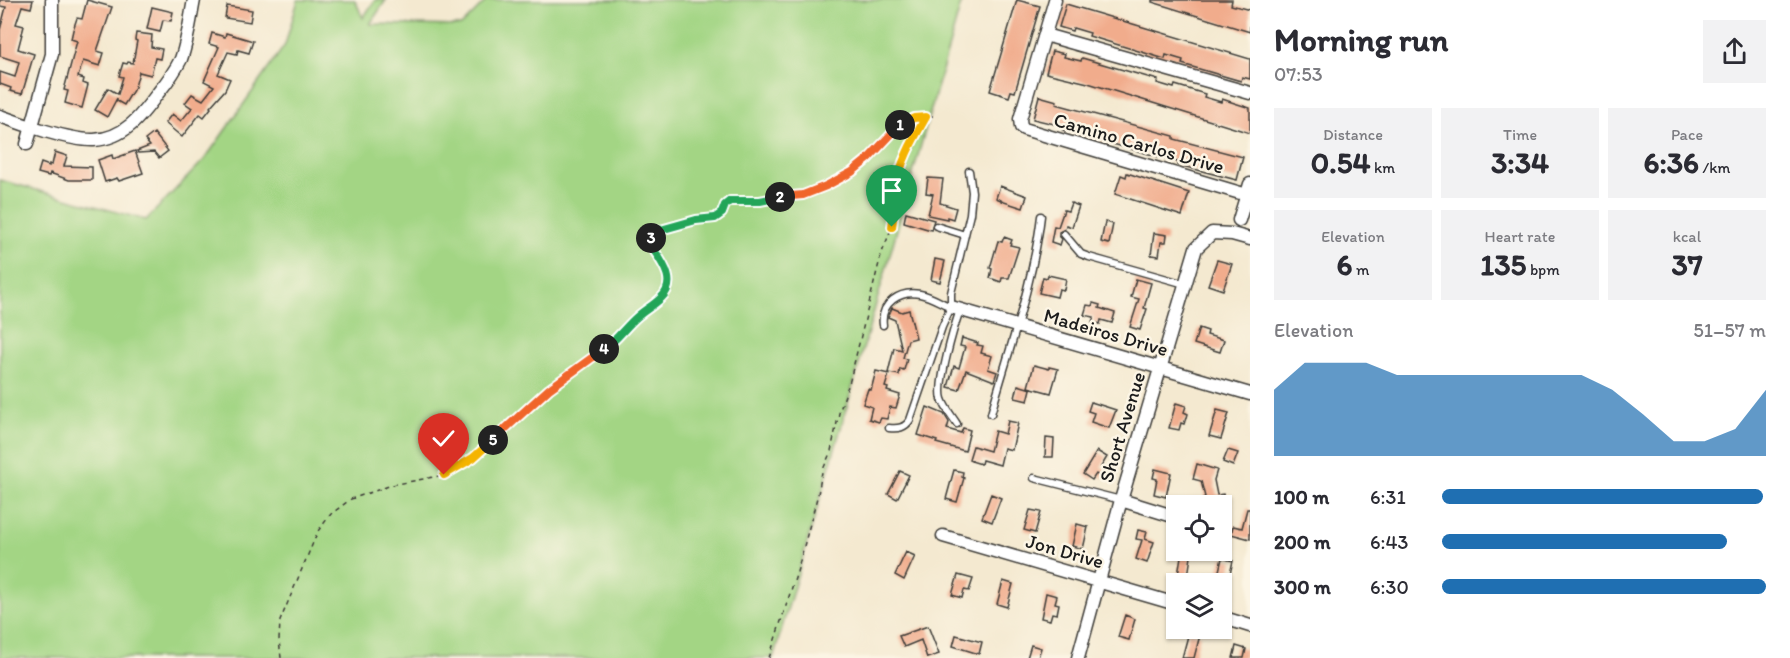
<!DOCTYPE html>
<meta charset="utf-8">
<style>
body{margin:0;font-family:Itim,sans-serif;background:#f2f2f3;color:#2b2b33;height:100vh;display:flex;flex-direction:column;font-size:22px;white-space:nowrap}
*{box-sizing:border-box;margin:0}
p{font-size:20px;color:#7c7c81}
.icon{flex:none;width:33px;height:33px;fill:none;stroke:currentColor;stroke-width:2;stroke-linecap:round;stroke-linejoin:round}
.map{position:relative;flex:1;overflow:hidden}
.sheet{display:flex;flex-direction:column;background:#fff;width:540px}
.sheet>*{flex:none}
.controls{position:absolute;left:1166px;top:495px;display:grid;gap:12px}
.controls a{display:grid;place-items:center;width:66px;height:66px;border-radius:0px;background:#fff;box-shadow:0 2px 4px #0004;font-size:30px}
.pin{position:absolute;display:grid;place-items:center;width:51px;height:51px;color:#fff;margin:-62px -26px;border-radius:50% 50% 50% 0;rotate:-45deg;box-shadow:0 0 6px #0007}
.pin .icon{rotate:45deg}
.km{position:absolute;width:30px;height:30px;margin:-15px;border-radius:50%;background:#222;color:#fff;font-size:16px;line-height:30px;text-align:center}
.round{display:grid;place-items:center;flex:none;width:63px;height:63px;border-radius:0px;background:#f2f2f3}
.overview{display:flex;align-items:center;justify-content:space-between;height:102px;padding:0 24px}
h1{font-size:33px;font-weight:700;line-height:45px}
.metrics{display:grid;grid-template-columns:repeat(3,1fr);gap:9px;height:102px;padding:6px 24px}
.metrics div{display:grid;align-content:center;border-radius:0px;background:#f2f2f3;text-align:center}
.metrics b{font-size:30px;font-weight:700}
.metrics small{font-size:16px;font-weight:400}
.metrics p{font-size:16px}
.chart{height:168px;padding:12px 24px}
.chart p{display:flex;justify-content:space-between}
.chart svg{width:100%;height:108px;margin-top:6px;fill:#1f6fb2;opacity:.7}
ul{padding:0 24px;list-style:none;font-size:20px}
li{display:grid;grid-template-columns:96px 72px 1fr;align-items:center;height:45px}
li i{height:15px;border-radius:8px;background:#1f6fb2}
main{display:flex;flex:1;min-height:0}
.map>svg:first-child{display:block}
.green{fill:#a3d584;stroke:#607850;stroke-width:1.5}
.building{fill:#f1ac8c}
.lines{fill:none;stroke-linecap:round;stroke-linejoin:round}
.service-casing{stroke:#3c3b37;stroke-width:9}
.minor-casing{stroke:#3c3b37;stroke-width:15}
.path{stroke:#3c3b37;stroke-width:1.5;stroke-dasharray:4.5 4.5;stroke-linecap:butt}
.service{stroke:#fff;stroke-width:6}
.minor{stroke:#fff;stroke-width:12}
.split-1-casing{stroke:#fff;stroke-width:12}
.split-2-casing{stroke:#fff;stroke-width:12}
.split-3-casing{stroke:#fff;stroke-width:12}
.split-4-casing{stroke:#fff;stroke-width:12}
.split-5-casing{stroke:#fff;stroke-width:12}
.split-6-casing{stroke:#fff;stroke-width:12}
.split-1{stroke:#f5b400;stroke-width:8}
.split-2{stroke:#f0652b;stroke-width:8}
.split-3{stroke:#22a559;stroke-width:8}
.split-4{stroke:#22a559;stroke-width:8}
.split-5{stroke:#f0652b;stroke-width:8}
.split-6{stroke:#f5b400;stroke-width:8}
.labels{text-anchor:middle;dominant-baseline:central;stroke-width:5;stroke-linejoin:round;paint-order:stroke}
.street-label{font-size:20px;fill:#1c1c1c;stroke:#fcf5e5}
</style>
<main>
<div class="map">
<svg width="1250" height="658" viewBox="0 0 1250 658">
<rect width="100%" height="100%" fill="#fcf5e5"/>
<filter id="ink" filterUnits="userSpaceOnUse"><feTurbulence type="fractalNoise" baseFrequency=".0167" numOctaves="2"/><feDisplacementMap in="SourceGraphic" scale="12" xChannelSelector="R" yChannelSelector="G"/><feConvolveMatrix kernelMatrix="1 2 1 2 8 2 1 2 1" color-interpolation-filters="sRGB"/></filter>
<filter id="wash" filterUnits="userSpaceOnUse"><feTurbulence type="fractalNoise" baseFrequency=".008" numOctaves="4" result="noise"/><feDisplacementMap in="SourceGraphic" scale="24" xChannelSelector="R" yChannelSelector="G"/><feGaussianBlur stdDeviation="1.35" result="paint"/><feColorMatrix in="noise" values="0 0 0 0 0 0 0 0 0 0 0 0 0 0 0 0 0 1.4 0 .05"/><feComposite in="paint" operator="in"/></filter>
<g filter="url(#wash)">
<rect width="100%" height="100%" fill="#f4e9d0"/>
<path class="green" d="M298,0H355L363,18L375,0H386L370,24L461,26L487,0H962L840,431L773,658H0V180L146,220L205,159L285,45Z"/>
<g id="blocks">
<path class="building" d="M0,0H33L31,8L22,6L16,24L24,26L18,49L34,54L22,94L10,91L11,88L0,84V72L15,77L19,62L0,56V30L6,7L0,6Z
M87,0L112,7L97,51L104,53L100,66L83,61L78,77L84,79L83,83L88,85L82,108L65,103L68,91L64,90L77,41L71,39L73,30L77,18L82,19Z
M1017,0L1040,6L1015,92L1011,91L1009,97L990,91Z
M1152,0H1232L1231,5L1250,10V32L1152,2Z
M1066,4L1250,59V79L1242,77L1241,81L1182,64L1183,60L1166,55L1165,59L1089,36L1090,33L1073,28L1072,31L1059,27Z
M227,6L252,10L250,22L225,18Z
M152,7L173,12L171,21L163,20L160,32L147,29Z
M136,33L152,35L151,47L162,49L160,59L155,58L151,75L139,72L135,87L124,105L117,101V98L107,117L95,110L108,88L118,94L123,77L119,76L123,63L127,64L128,62L133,63L137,41L135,40Z
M212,33L225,37L226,33L253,41L249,53L238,50L237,54L228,52L218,74L230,79L225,90L210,107L211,108L204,117L200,114L182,137L165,123L172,114L181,121L192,108L185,103L192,94L203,100L214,86L204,81L219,47L209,44Z
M1052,51L1065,54L1064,57L1081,61L1082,58L1158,80L1157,83L1174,88L1175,85L1205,94L1204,97L1221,102L1222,99L1250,108V133L1088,83L1046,73Z
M1039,96L1057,101L1056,104L1174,136V139L1243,157L1237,180L1178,165V162L1062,130L1063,126L1033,119Z
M154,133L168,151L159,158L154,152L138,153L137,151L150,146L145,140Z
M135,151L143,173L119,181L117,178L105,182L98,160L112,155L113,159Z
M55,152L67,156L64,166L92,167V180H69L50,173L49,176L38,173L41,163L49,166V164L52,165Z
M1127,173L1189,193L1182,216L1115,194L1121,175L1126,177Z
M928,178L943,179L940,203L956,208L953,219L947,217V219L928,215L933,194L926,193Z
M1000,186L1027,196L1023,208L1001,201V200L996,198Z
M1071,203L1079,206L1072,227L1066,225L1065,229L1059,232V236L1062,239L1060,245L1051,242L1054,226L1058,227L1064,210L1068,211Z
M906,212L934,220L931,230L904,222Z
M1105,222L1113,224L1109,244L1101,242Z
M1154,233L1167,235L1166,242H1161L1159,256L1151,255Z
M1004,237L1012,240L1010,245L1019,247L1009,278H1002L1001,282L990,278L992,269L990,268L998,241L1002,242Z
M935,259L945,261L940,282L931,280Z
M1217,260L1232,264L1223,290L1208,285Z
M1048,275L1066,279L1064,290L1059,289L1057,297L1039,293L1043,277L1047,278Z
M1136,279L1151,283L1144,308L1147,309L1140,330L1130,327L1139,299L1131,297Z
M1093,303L1100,305L1099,308L1115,313L1112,323L1101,320L1100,324L1092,322L1094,317L1084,315L1087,305L1092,306Z
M892,308L902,312L909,310L916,338L908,340L903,358L907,359L904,370L900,369L899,375L888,373L894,348L902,350L895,320L888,317Z
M1199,328L1208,331L1207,335L1224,340L1220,352L1194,344Z
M962,338L978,343L977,345L983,346L981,353L992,356L988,369L997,372L994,381L966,370L959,390L948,387L954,366L959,368L965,347L960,346Z
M1034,365L1049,369V367L1058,369L1051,393L1028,387Z
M876,371L889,374L885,387L888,388L887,391L900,395L896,408L890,407L887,419L881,418L879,422L869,419L872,407L863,404L868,389L871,390Z
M1018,385L1031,389L1028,401L1015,398Z
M1091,402L1116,410L1109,428L1091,422L1094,413L1088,411Z
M1176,403L1186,406L1184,412L1188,414L1186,421H1185L1184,424L1181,423L1179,430L1169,428Z
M927,407L944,414L949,422L947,429L961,433L963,428L970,430L965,451L936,443L937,441L918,435Z
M1217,410L1229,413L1221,439L1209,436Z
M1008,421L1018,423L1012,450L1004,448L1000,465L982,460L981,464L971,461L972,460L969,459L973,446L990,451L995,431L1005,434Z
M1046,438L1054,439L1053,457H1045Z
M1228,450L1238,453L1233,466L1223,462Z
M1097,451L1107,457L1101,467L1107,470L1102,478L1096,474L1092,480L1083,474Z
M1197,464L1217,470L1214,480L1217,495L1223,494L1225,506H1202L1203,498L1205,497L1201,481L1193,479Z
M1155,469L1171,473L1166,497L1154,494L1157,479L1153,478Z
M954,470L963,472L962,477L964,478L957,502L946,499Z
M900,471L909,475L897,499L888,494Z
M991,494L1001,498L992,522L982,518Z
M1247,509H1250V539L1231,534L1233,526L1242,528Z
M1030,510L1041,512L1035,533L1024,530Z
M1077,524L1088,527L1083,549L1072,546Z
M1138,530L1147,532L1145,539L1154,542L1147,563L1136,559L1142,540L1136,539Z
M1182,550H1192L1188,576L1178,575Z
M906,552L915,556L904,580L895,575Z
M1222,558L1233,561L1224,600H1221V584H1216Z
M958,575L973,579L969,591L964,590L962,598L952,595Z
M1003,581L1013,584L1007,607L997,604Z
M1046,593L1057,596L1055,603L1059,604L1057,614L1052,613L1050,620L1041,618Z
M1125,615L1135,619L1129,640L1118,637Z
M928,626L939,654L927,658L921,640L904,647L899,636Z
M1189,632L1200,635L1194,658H1182Z
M956,635L982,642L979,654L953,646Z
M1031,645L1041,648L1038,658H1027Z
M1236,646L1246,649L1244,658H1233Z"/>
</g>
</g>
<g filter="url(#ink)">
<use href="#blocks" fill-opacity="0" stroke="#3c3b37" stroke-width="1.5"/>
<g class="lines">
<defs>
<path id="service" d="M936,226L965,235
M1064,234L1081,254L1089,257L1185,284
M883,325C880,303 900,290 920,294C931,296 941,303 951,307
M991,414C1009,349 1033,284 1041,216
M957,424C952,416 945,408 942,399C937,384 954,327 960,310
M889,428C898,429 905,428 910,420L942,327L951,307V293L970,214L972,192L969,171
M1034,478L1121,500"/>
<path id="minor" d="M1055,0L1020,119L1021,127L1024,129L1247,195
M1045,35L1250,93
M0,116C21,124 72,141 94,140C125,138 141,116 158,93C167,82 175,71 181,59C188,40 190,20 194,0
M27,144L52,54V0
M1239,220L1250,184
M951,307L1250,394
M1121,500L1176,517
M943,536L1176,604
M1221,617L1250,626
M1078,658L1121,500L1196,248L1212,233L1232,234L1250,239"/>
</defs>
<use href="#service" class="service-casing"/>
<use href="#minor" class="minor-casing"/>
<path class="path" d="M281,658L279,640L280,621L318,531L331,514L351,499L392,485L444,475L473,458L549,389L607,347L638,316L663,297L667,288L669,277L666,267L650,244L651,237L657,232L696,220L715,218L722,213L725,205L730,201H760L782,196L803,194L826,186L852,172L868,159L904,122L914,118L933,116
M769,658L797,572L818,494L822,472L831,451L839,413L850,380L881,255L892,227L895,213L896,188L903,163L908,149L925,118"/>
<use href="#service" class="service"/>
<use href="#minor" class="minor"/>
</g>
</g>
<g class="lines" filter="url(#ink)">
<defs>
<path id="split-1" d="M892,227C894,214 894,201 896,188C900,162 913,140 926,117L914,118L900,125"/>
<path id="split-2" d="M780,197L803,195L826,186L852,172L868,159L900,125"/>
<path id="split-3" d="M651,238L657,231L696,220L715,218L722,213L725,205L730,201H760L780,197"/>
<path id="split-4" d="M604,349C617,340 626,326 638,316C645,310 654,305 661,298C679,281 660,260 650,244L651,238"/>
<path id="split-5" d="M493,440L549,389L604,349"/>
<path id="split-6" d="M444,475L473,458L493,440"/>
</defs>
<use href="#split-1" class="split-1-casing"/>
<use href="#split-2" class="split-2-casing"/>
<use href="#split-3" class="split-3-casing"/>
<use href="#split-4" class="split-4-casing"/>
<use href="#split-5" class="split-5-casing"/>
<use href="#split-6" class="split-6-casing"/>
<use href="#split-1" class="split-1"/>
<use href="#split-2" class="split-2"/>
<use href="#split-3" class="split-3"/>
<use href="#split-4" class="split-4"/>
<use href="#split-5" class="split-5"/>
<use href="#split-6" class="split-6"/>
</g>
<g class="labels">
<g class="street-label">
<text transform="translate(1139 143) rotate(16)">Camino Carlos Drive</text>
<text transform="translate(1106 332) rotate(16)">Madeiros Drive</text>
<text transform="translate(1122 427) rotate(-73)">Short Avenue</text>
<text transform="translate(1065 551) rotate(16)">Jon Drive</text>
</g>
</g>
</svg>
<div class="controls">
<a><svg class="icon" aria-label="locate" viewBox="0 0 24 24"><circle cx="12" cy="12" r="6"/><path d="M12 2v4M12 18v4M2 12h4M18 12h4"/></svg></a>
<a><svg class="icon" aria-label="layers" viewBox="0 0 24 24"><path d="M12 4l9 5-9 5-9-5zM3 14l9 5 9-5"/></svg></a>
</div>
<div class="pin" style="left:892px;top:227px;background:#1e9e55"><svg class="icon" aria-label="arrive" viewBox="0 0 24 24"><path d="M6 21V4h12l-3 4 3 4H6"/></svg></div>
<div class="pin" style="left:444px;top:475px;background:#d93025"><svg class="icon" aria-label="check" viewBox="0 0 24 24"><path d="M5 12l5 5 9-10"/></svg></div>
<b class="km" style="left:900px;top:125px">1</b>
<b class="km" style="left:780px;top:197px">2</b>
<b class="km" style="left:651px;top:238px">3</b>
<b class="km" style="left:604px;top:349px">4</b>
<b class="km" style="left:493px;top:440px">5</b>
</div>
<section class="sheet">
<div class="overview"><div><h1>Morning run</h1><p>07:53</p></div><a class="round"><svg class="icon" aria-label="share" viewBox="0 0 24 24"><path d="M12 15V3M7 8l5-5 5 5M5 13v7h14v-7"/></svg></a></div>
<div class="metrics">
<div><p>Distance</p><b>0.54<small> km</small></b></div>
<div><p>Time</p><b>3:34</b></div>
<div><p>Pace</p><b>6:36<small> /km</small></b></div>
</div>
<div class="metrics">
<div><p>Elevation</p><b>6<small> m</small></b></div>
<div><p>Heart rate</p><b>135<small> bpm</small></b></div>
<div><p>kcal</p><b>37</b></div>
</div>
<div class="chart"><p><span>Elevation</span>51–57 m</p>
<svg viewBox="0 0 160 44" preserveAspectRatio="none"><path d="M0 44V17L10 6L20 6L30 6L40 11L50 11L60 11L70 11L80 11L90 11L100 11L110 17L120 27L130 38L140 38L150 33L160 17V44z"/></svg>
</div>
<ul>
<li><b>100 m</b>6:31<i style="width:99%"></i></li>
<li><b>200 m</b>6:43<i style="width:88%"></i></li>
<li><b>300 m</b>6:30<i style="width:100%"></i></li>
</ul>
</section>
</main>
